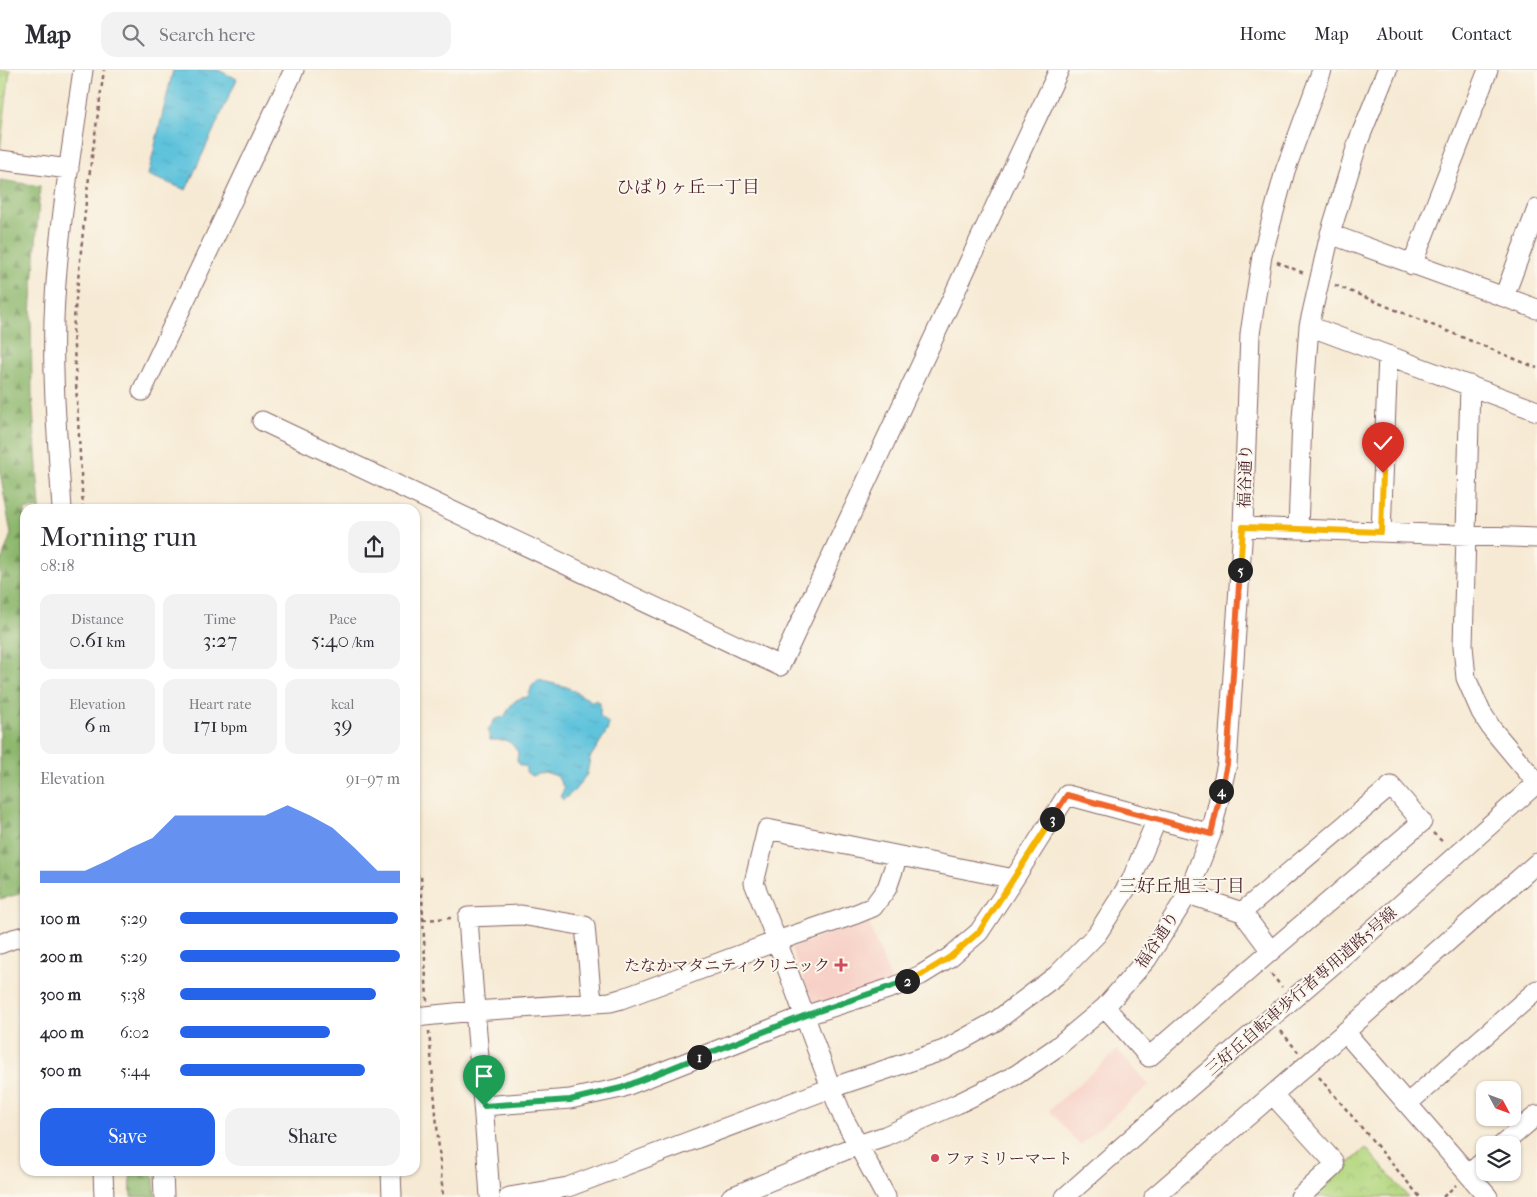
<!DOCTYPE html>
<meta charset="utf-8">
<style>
body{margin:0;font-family:"IM FELL French Canon","Noto Serif JP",serif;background:#f2f2f3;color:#2b2b33;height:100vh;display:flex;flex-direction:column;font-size:19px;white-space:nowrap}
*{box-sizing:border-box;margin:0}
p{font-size:16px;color:#7c7c81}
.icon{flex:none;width:28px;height:28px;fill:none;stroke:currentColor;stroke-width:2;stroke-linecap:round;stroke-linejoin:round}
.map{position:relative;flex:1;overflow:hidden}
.details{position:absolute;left:20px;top:434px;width:400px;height:672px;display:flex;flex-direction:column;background:#fff;border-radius:15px;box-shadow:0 1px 4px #0004}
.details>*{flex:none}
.needle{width:32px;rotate:131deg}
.tools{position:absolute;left:1476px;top:1011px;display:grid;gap:10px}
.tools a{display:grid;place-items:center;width:45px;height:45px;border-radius:10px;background:#fff;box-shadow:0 1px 4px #0004;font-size:25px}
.pin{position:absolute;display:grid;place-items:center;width:42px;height:42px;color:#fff;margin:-51px -21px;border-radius:50% 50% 50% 0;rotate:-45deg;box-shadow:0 0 5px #0007}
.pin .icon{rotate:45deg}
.km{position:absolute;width:25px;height:25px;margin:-12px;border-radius:50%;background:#222;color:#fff;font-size:14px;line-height:25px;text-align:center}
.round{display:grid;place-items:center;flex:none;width:52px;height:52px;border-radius:15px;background:#f2f2f3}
.overview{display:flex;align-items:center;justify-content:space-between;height:85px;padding:0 20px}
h1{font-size:28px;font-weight:600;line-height:38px}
.metrics{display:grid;grid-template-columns:repeat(3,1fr);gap:8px;height:85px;padding:5px 20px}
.metrics div{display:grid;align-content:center;border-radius:12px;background:#f2f2f3;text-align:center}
.metrics b{font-size:21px;font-weight:600}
.metrics small{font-size:14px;font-weight:400}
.metrics p{font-size:14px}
.chart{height:140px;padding:10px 20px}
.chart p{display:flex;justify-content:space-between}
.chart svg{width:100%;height:90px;margin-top:5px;fill:#2563eb;opacity:.7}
.action{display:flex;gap:10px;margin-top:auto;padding:10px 20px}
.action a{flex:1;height:58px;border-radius:15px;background:#2563eb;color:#fff;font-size:20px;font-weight:600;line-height:58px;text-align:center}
.action a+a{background:#f2f2f3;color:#2b2b33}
ul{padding:0 20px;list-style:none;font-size:16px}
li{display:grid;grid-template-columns:80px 60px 1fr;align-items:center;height:38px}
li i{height:12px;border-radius:6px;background:#2563eb}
header{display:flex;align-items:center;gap:30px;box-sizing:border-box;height:70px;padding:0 25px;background:#fff;border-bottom:1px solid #e1e1e2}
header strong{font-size:24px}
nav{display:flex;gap:28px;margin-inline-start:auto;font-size:18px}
.search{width:350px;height:45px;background:#f2f2f3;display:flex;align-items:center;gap:12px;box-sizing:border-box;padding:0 18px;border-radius:15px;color:#7c7c81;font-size:19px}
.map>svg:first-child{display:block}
.built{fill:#f7d1c7}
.forest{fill:url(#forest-firs);stroke:#6c6c4c}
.park{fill:url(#park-crowns);stroke:#7e7b55}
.water{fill:url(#water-ripples);stroke:#547184}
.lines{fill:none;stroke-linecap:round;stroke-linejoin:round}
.minor-casing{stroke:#866666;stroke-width:21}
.path{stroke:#866666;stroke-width:2.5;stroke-dasharray:4 4;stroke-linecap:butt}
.minor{stroke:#fff;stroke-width:19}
.split-1-casing{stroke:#fff;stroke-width:10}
.split-2-casing{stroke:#fff;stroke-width:10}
.split-3-casing{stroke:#fff;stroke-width:10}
.split-4-casing{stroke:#fff;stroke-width:10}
.split-5-casing{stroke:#fff;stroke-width:10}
.split-6-casing{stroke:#fff;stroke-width:10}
.split-1{stroke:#22a559;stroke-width:6}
.split-2{stroke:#22a559;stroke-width:6}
.split-3{stroke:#f5b400;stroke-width:6}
.split-4{stroke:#f0652b;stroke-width:6}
.split-5{stroke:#f0652b;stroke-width:6}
.split-6{stroke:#f5b400;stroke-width:6}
.poi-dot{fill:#d1495b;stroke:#fbf7ec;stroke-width:2}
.labels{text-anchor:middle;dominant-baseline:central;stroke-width:4;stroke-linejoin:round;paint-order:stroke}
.street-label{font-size:16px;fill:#4a1f2b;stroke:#fbf7ec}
.poi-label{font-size:16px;fill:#4a1f2b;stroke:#fbf7ec;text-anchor:end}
.neighbourhood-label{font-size:18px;fill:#4a1f2b;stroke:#fbf7ec}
</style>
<header>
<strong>Map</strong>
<div class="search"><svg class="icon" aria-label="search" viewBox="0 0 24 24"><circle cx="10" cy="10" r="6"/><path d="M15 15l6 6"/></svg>Search here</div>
<nav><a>Home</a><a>Map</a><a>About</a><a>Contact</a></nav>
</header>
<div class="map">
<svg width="1537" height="1127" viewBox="0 0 1537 1127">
<defs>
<pattern id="forest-firs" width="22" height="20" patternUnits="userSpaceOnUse" patternTransform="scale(1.25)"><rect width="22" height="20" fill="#8eb86e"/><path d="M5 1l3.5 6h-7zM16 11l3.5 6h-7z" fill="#76955b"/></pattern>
<pattern id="park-crowns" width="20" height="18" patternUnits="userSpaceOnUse" patternTransform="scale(1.25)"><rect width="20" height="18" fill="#b3d77f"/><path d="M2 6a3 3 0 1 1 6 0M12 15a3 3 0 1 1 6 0" fill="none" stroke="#9bb86e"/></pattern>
<pattern id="water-ripples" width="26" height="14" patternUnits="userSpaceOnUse" patternTransform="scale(1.25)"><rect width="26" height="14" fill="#5fc3dc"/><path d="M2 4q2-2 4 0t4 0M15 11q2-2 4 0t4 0" fill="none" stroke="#54a7bd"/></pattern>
</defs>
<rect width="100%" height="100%" fill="#fbf7ec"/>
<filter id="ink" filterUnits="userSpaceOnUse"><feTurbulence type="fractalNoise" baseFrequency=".02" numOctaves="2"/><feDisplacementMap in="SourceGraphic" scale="10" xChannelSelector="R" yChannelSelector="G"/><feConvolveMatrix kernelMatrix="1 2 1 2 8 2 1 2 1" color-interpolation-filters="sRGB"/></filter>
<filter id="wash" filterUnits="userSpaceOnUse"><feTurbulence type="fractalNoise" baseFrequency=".0096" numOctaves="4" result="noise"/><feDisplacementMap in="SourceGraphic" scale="20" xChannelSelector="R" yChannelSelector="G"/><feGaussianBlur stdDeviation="1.12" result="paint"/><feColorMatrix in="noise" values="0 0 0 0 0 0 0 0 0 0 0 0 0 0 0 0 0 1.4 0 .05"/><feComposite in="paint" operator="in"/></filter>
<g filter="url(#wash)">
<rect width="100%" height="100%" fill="#f6ead4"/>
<path class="built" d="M867,849L892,913L818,943L791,878Z
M1118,980L1149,1015L1080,1075L1049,1040Z"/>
<path class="forest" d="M0,110L40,116L31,245L32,325L40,439H25V811L19,824L0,829V495L11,464L0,402Z
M130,1101H153L156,1127H131Z"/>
<path class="park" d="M0,0H10L0,80Z
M1366,1078L1408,1127H1311Z"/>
<path class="water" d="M173,0H218L237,9L186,120L148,105Z
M538,610L567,617L593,632L596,630L600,633V646L609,654L607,661L590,688L587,704L575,720L563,730L561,726L564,718L557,706L545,702L532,706L526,702V697L520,695L517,691L518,682L511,673L505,670H490L488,661L494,650L505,646C511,634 514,628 528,627L532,616Z"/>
</g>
<g filter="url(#ink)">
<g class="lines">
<defs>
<path id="minor" d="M0,90L69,99
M1330,164L1537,239
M1412,195L1488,0
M1504,227L1537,139
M1309,256L1537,341
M1470,315L1463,576L1466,608L1481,642L1492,659L1537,713
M142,321L294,0
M262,351L780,596L1059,0
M62,439C58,376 52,312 54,249C57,166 71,83 83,0
M1243,457L1537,468
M1298,459L1302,349L1309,256L1330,164L1358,72L1387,0
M1381,462L1388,285
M1242,842L1271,881
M0,874L13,869L25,866
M1105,937L1149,987L1271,881L1422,752L1391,716L1242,842L1188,824
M415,947L474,941L610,932L621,929L777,871L856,844L873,837L887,818L898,786
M1345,962L1488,1127
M1273,1025L1333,1091L1334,1096L1300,1127
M1408,1033L1537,920
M484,1036L570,1029L621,1018L804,946L894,917L921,905L950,887L979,862L1014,809L1067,725L1211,764
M1502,1075L1537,1045
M103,1101L104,1127
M163,1101L164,1127
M391,1101L392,1127
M1469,1104L1485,1090
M490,1127C484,1033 474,940 468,847L521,845L585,856L592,933
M509,1127L568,1117L831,1018L944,980L996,951L1057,905L1097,864L1131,811L1157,749
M731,1127L858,1075L885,1066L957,1034L1016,1005L1057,977L1105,937L1147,889L1188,824L1211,764L1227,694L1243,457L1250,264L1262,186L1285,101L1322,0
M886,1127L843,1047L831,1018L777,871L754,813L767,759L1014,809
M1065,1127L1168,1036L1335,893L1537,713
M1154,1127L1345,962L1537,793"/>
</defs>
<use href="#minor" class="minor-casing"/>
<path class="path" d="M1277,192L1304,203
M1335,215L1537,298
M83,439L73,259L87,122L104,0
M1433,763L1444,773
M415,806L421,805L427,931
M423,850L451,848
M1271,904L1282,917
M429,961L443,1127
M1281,961L1298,982
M1319,1007L1420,1127
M1443,1127L1456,1115"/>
<use href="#minor" class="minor"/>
</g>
</g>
<g class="lines" filter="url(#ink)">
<defs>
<path id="split-1" d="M484,1036L570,1030L621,1018L699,987"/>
<path id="split-2" d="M699,987L804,946L907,911"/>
<path id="split-3" d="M907,911L921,905L950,887L979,862L1052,749"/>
<path id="split-4" d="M1052,749L1067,725L1211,764L1221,721"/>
<path id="split-5" d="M1221,721L1227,694L1240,500"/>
<path id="split-6" d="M1240,500L1243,457L1381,462L1383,403"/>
</defs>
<use href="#split-1" class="split-1-casing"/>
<use href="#split-2" class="split-2-casing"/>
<use href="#split-3" class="split-3-casing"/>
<use href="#split-4" class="split-4-casing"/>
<use href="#split-5" class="split-5-casing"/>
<use href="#split-6" class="split-6-casing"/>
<use href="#split-1" class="split-1"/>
<use href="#split-2" class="split-2"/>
<use href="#split-3" class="split-3"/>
<use href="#split-4" class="split-4"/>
<use href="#split-5" class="split-5"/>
<use href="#split-6" class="split-6"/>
</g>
<g class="poi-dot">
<path d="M838.5 887.5h5v5h5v5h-5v5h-5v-5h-5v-5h5z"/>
<circle cx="935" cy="1088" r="5"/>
</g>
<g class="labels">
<g class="street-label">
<text transform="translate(1245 406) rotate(-88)">福谷通り</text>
<text transform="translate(1157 870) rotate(-56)">福谷通り</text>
<text transform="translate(1301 921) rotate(-41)">三好丘自転車歩行者専用道路5号線</text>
</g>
<g class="poi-label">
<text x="830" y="895">たなかマタニティクリニック</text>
<text x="945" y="1088" text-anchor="start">ファミリーマート</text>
</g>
<g class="neighbourhood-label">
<text x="688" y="117">ひばりヶ丘一丁目</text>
<text x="1182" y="816">三好丘旭三丁目</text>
</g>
</g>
</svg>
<div class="tools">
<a><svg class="needle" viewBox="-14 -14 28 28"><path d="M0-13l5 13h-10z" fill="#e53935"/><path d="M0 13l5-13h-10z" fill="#7c7c81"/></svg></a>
<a><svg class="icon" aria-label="layers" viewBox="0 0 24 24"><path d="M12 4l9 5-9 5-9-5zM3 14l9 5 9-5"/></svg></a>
</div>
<div class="pin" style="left:484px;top:1036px;background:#1e9e55"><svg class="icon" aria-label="arrive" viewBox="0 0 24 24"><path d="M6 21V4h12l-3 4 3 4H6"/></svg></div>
<div class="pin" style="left:1383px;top:403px;background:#d93025"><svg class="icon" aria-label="check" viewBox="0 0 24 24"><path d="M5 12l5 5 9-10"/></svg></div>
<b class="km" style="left:699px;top:987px">1</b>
<b class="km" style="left:907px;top:911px">2</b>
<b class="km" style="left:1052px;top:749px">3</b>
<b class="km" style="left:1221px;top:721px">4</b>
<b class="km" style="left:1240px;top:500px">5</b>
<section class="details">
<div class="overview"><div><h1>Morning run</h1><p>08:18</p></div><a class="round"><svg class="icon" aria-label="share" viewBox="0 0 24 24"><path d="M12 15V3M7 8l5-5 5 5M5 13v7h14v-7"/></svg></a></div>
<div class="metrics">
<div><p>Distance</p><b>0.61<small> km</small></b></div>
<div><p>Time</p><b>3:27</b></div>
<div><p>Pace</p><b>5:40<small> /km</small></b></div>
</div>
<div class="metrics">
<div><p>Elevation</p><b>6<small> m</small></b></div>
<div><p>Heart rate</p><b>171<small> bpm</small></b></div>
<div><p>kcal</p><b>39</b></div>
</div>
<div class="chart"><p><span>Elevation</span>91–97 m</p>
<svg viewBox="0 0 160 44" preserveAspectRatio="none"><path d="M0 44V38L10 38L20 38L30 33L40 27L50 22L60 11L70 11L80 11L90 11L100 11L110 6L120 11L130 17L140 27L150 38L160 38V44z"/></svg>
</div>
<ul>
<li><b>100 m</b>5:29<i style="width:99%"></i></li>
<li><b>200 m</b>5:29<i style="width:100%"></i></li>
<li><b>300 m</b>5:38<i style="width:89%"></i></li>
<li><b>400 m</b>6:02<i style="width:68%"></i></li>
<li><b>500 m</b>5:44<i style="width:84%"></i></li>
</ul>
<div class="action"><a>Save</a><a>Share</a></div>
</section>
</div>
